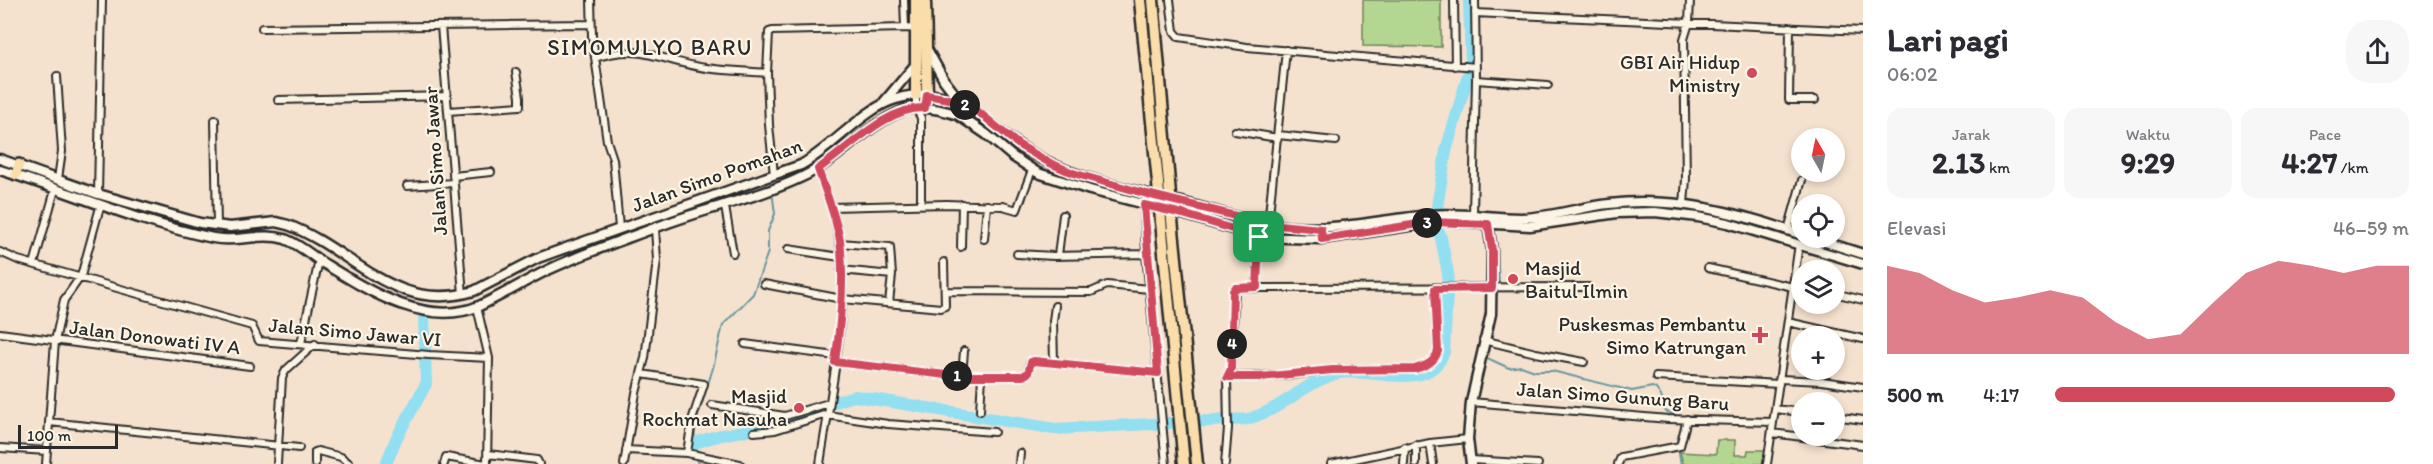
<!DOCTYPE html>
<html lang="id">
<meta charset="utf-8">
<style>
body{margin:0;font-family:Itim,sans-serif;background:#f7f7f7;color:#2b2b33;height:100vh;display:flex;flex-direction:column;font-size:22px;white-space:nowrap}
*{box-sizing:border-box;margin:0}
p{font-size:20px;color:#7c7c81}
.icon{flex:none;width:33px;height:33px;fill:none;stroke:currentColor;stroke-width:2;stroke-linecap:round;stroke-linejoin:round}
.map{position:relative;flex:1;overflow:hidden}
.drawer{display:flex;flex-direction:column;background:#fff;width:570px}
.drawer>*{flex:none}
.needle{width:39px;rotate:351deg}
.tools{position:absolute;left:1791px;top:128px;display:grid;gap:12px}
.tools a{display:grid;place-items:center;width:54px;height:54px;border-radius:50%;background:#fff;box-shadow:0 3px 9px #0003;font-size:30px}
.scale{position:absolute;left:18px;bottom:15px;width:100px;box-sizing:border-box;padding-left:6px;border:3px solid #2b2b2b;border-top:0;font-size:16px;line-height:21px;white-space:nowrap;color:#2b2b2b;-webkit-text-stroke:4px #fcf5e5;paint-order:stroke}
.pin{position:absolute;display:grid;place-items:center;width:51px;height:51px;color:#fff;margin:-26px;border-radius:12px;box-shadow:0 3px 9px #0006}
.km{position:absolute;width:30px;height:30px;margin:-15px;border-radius:50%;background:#222;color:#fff;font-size:16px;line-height:30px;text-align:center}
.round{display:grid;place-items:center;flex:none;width:63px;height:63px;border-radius:24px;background:#f7f7f7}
.overview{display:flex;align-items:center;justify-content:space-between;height:102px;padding:0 24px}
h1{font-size:33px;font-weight:700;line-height:45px}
.figures{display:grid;grid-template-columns:repeat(3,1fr);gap:9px;height:102px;padding:6px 24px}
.figures div{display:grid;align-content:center;border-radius:15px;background:#f7f7f7;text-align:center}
.figures b{font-size:30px;font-weight:700}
.figures small{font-size:16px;font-weight:400}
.figures p{font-size:16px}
.chart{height:168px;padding:12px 24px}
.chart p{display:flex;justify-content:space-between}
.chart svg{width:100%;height:108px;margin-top:6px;fill:#d1495b;opacity:.7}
ul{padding:0 24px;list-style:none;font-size:20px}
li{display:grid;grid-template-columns:96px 72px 1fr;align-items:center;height:45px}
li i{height:15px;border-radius:8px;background:#d1495b}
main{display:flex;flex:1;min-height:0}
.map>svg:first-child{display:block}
.green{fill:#b3d691;stroke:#6f805e;stroke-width:1.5}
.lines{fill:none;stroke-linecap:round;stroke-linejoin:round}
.stream{stroke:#6897a2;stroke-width:2}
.river{stroke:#91dff1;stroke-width:12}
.minor-casing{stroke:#2b2b2b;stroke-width:10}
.secondary-casing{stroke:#2b2b2b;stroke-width:13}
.primary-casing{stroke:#2b2b2b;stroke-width:14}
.motorway-casing{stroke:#2b2b2b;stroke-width:15}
.minor{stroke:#fcf5e5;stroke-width:6}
.secondary{stroke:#fcf5e5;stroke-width:8}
.primary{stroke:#faddab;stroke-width:9}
.motorway{stroke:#faddab;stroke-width:10}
.motorway-bridge-casing{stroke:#2b2b2b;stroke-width:15;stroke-linecap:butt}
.motorway-bridge{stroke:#faddab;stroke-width:10}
.route-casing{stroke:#fff;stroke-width:12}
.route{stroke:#d1495b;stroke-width:8}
.poi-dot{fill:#d1495b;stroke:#fcf5e5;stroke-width:2}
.labels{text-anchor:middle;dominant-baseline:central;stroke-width:4.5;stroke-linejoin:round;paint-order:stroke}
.poi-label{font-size:20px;fill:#2b2b2b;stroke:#fcf5e5;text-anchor:end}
.street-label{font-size:20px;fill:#2b2b2b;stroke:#fcf5e5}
.quarter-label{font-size:22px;letter-spacing:1.5px;fill:#2b2b2b;stroke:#fcf5e5}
</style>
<main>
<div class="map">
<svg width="1863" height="464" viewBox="0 0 1863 464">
<rect width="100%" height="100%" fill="#f5e2ce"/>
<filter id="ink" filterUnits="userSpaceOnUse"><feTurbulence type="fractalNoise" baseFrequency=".0167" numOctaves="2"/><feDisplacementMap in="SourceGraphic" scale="12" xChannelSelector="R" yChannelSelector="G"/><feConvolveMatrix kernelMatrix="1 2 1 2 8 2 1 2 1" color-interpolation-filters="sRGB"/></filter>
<g filter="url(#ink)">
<path class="green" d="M1363,0H1441V47L1363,46Z
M1717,440H1735V455H1747L1748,450H1766L1762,464H1683L1680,452L1716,454Z"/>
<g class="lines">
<path class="stream" d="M1495,303L1499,282L1496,240
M1485,357L1509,368L1521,366L1535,371H1552L1632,391L1652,387L1656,389L1661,396L1665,411L1680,417L1683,426
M1678,449L1681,464
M699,464L694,450L695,426L713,368L723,325L753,294L768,252V231L775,214L772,191"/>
<path class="river" d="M694,444C720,432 748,432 775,425C803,417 827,403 855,396L1055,429L1248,419C1257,416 1266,413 1274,408C1292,398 1318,377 1339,373C1372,367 1428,394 1444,352L1448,273L1441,238L1435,220L1446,151L1471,65L1469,0
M386,464L396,439L426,384L424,316"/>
<defs>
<path id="minor" d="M591,0L592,36L607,141L613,159L619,228
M904,0L905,28L918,29
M1170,0L1174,31L1179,37L1247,47L1476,67
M1454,0L1455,66
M1475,13L1863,31
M441,26L463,294
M1790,27L1789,100H1815
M262,28L591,24
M595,58C642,42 662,62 706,68C726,71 747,71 767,73L769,125L774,175
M767,73L769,32L772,31L905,28
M57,76L62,151L58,179
M1476,80L1548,85
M916,95V108L921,118V204
M278,100L447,96
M448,111L520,106V97L516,72
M215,120L217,226
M1235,131L1278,138
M1278,135L1336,141
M818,169C826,193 836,215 839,240C850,307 830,396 820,464
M453,176L491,172
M407,186L453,183
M98,194L102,0
M1684,204L1686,179L1684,39L1689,23L1690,0
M1144,205L1146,254L1166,464
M725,207L733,253
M832,207L946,204L1003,206L1017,210L1032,170
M1473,214L1476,80L1475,0
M1268,224L1286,50
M1788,230L1802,180
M984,239L987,205
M840,243L890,247L892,275L841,270
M961,247L962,204
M788,249L840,257
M0,252L18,260L252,326L259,341L429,355L489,358
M1017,254L1054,256L1146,254
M1058,255L1063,215
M34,264L55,190
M1708,268L1793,287
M764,284L842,299L941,308L945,306L944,262
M1257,287L1259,237
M945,291L1091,292L1107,285L1149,289
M1834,293L1863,300
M889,303L892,275
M477,307L489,358L487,464
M1788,322L1863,339
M0,333L250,366
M1483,340L1536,353L1584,362
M301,343L319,260
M745,344L836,356
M835,362L955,376H1023L1028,373L1030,363L1034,361L1158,373
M1054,362L1053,321L1055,306
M642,374L704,384L692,420L687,453
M962,376L964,351
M1227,377L1291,375L1332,370L1415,369C1427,365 1434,363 1438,351L1435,289
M1656,377L1779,384
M1780,379L1822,381L1863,387
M1471,402L1668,419L1773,422
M712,405L785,416L829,403
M1775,409L1802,412
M980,411L982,376
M827,415L888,424L994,432
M1834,416L1863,420
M49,422L299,448
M754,432L775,430L827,414
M1772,433L1863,445
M1430,443L1433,464
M1416,445V464
M0,448L47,451
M626,450L687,453L740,464
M488,454L537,460L539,464
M1471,460L1538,464
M46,464L55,341L64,300L81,276L100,207
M277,464L282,378L286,370L315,344
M315,464V452L318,451L341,457L350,464
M444,464L446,457L486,464
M624,464L636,393L645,358L657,260L655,228
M1019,464L1020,453
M1225,464L1228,428L1227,377L1231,369L1235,288L1588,287
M1331,464L1430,443L1468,439
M1404,464L1405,447
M1618,464L1621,457L1680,446L1687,419
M1767,464L1799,244"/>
<path id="secondary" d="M928,51L944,80L960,101
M884,102L916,64
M0,159L98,194L200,223L230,227L276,222L288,225C354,250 394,315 474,291L538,258L560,250L801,165C832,148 864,108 896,99C954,82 977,116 1019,145C1035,156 1053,165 1071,172C1109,186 1150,194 1189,204C1223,213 1257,224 1292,227C1338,231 1384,219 1430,215C1460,212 1490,218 1520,218C1550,218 1580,207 1609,204C1674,196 1740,213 1802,235
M0,170C71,192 139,223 213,238C237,243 261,232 285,239C298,244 309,253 320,261C364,288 425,329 479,306C503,295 525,281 548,270C586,252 626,239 665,224C710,207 758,198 802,177C839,160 865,126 902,111C919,104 940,109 958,115L986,134L1012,156L1038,173L1090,190L1183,214L1259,237L1321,239L1443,221L1530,226L1617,213L1655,212L1698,217L1728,223L1863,264
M1809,237L1863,254
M1471,464L1468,439L1471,402L1491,314L1492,251L1488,224"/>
<path id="primary" d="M16,175L19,164"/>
<path id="motorway" d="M916,0V95
M925,0L927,95
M1140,0L1158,183
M1153,0L1169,183
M1172,220L1197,464
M1161,221L1184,464"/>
</defs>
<use href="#minor" class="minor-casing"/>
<use href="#secondary" class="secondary-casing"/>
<use href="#primary" class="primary-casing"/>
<use href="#motorway" class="motorway-casing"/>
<use href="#minor" class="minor"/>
<use href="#secondary" class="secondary"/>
<use href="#primary" class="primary"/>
<use href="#motorway" class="motorway"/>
<defs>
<path id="motorway-bridge" d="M1158,183L1161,221
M1169,183L1172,220"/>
</defs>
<use href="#motorway-bridge" class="motorway-bridge-casing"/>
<use href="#motorway-bridge" class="motorway-bridge"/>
</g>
</g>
<g class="lines" filter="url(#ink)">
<defs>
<path id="route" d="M927,95L960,101L981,114L1019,145L1050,163L1073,173L1147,194L1268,224L1321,229L1322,239L1431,222L1488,224L1492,250V288L1435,289L1438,351C1434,363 1427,365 1415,369L1332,370L1260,377H1227L1231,369L1233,291L1235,288L1257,287L1259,237L1183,214L1144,205L1158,373L1034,361L1031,362L1028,373L1023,376H955L835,362C841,322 845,281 840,241C836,216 826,193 818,169C848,149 888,106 925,108Z"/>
</defs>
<use href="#route" class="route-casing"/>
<use href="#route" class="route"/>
</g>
<g class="poi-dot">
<circle cx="1752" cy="73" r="6"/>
<circle cx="1513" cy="279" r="6"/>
<path d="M1757 326h6v6h6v6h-6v6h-6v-6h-6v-6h6z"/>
<circle cx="799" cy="408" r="6"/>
</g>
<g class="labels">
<g class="poi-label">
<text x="1740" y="62">GBI Air Hidup<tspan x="1740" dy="23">Ministry</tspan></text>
<text x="1525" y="268" text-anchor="start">Masjid<tspan x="1525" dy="23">Baitul Ilmin</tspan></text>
<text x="1746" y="324">Puskesmas Pembantu<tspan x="1746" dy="23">Simo Katrungan</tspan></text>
<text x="787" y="396">Masjid<tspan x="787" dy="23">Rochmat Nasuha</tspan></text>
</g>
<g class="street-label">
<text transform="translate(435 161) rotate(-94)">Jalan Simo Jawar</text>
<text transform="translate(717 175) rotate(-20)">Jalan Simo Pomahan</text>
<text transform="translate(355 332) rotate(5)">Jalan Simo Jawar VI</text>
<text transform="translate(155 337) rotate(7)">Jalan Donowati IV A</text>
<text transform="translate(1623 396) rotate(4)">Jalan Simo Gunung Baru</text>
</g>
<g class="quarter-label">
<text x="650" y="47">SIMOMULYO BARU</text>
</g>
</g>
</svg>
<div class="tools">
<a><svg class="needle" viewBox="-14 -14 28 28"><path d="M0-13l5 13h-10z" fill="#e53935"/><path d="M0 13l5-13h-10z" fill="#7c7c81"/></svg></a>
<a><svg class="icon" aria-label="locate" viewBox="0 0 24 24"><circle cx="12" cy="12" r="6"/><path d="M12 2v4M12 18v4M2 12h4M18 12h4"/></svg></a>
<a><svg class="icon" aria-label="layers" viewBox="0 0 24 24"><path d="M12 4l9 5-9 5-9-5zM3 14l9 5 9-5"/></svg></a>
<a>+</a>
<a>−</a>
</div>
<div class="scale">100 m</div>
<div class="pin" style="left:1259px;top:237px;background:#1e9e55"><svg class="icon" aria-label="arrive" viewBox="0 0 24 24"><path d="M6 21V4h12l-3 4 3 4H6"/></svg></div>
<b class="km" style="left:957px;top:376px">1</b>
<b class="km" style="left:965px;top:105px">2</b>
<b class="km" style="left:1427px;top:223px">3</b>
<b class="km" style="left:1232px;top:344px">4</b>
</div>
<section class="drawer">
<div class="overview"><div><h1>Lari pagi</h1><p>06:02</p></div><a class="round"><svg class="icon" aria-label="share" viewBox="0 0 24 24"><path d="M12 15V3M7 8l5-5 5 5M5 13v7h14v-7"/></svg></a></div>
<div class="figures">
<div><p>Jarak</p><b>2.13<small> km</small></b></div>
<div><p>Waktu</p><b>9:29</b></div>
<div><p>Pace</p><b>4:27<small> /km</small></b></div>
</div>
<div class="chart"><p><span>Elevasi</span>46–59 m</p>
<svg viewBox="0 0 160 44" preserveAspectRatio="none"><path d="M0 44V8L10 11L20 18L30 23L40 21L50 18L60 21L70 31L80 38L90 36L100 23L110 11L120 6L130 8L140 11L150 8L160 8V44z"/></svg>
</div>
<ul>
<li><b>500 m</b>4:17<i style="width:96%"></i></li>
</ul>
</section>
</main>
